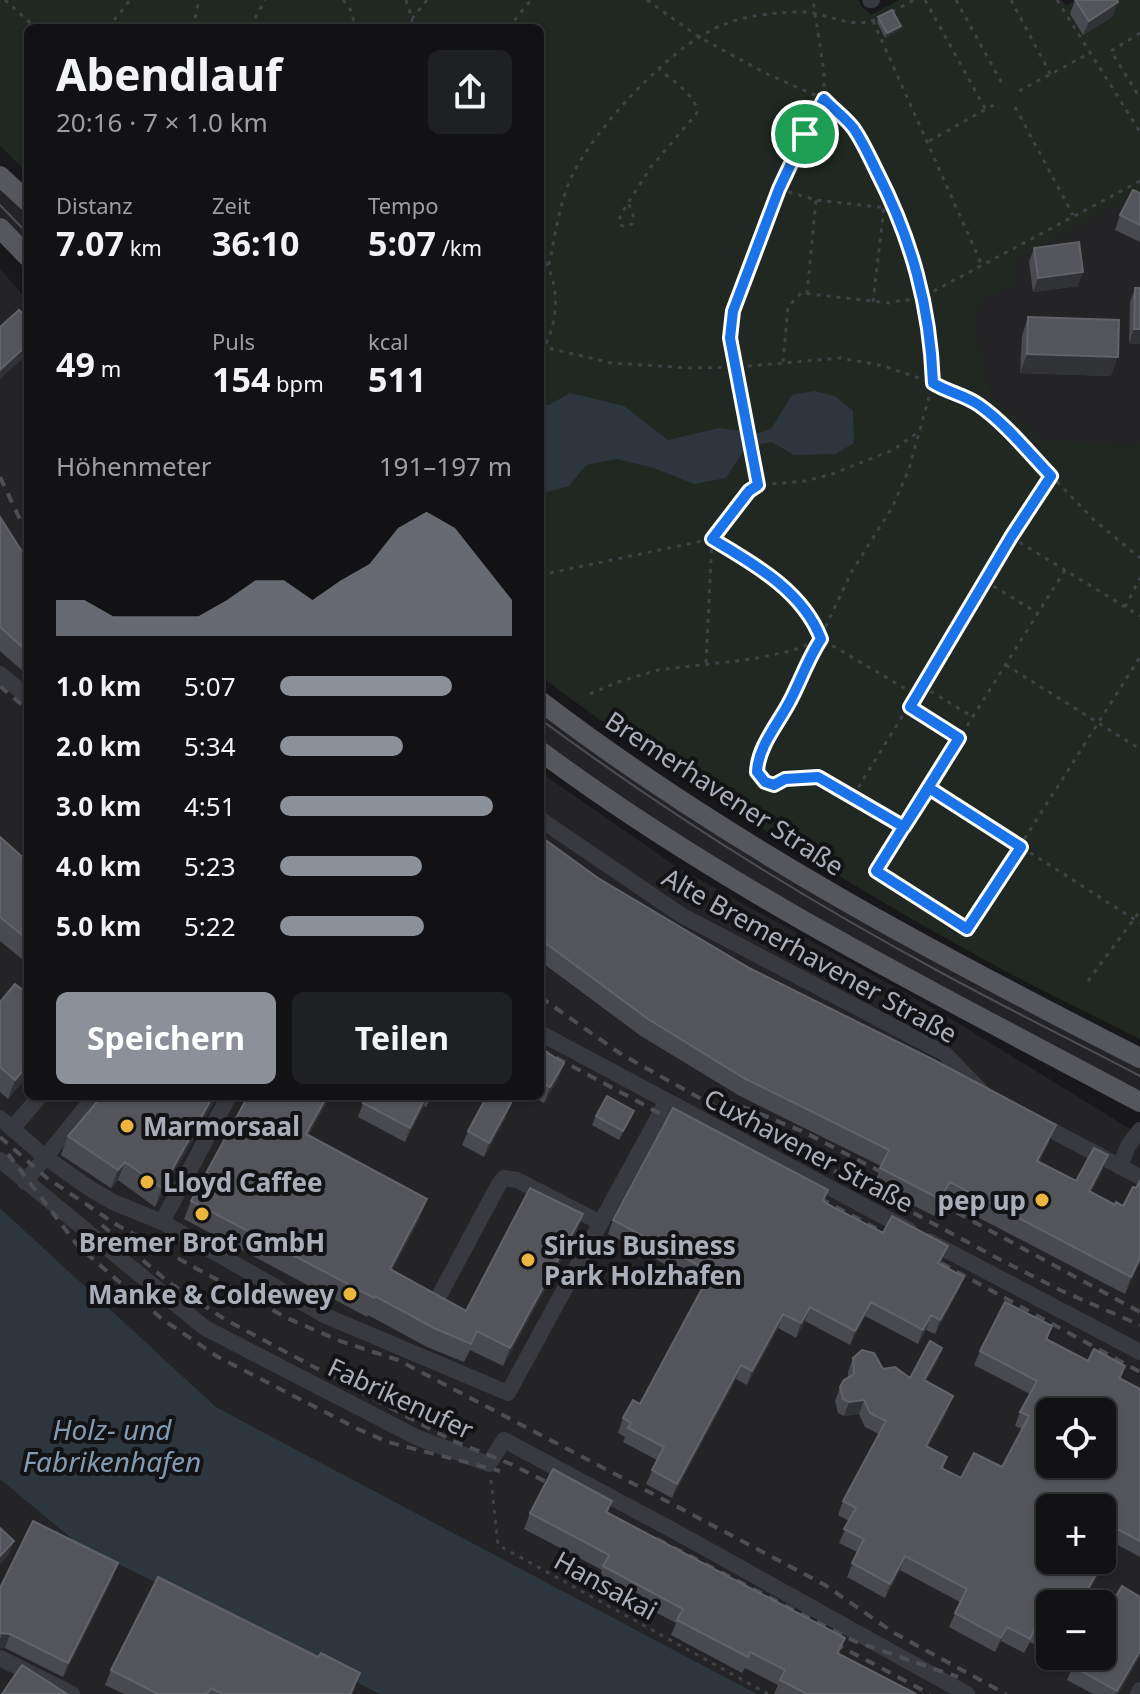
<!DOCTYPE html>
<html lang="de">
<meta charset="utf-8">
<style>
body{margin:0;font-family:"Noto Sans",sans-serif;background:#1f2022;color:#f1f3f6;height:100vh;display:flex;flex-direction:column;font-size:30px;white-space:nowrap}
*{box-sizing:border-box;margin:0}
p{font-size:26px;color:#9c9ea0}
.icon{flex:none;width:44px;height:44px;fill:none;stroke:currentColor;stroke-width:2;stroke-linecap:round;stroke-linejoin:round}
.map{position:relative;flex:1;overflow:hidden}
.panel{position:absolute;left:24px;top:24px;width:520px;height:1076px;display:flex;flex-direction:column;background:#121214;border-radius:12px;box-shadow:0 2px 6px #0004,0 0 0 2px #313234}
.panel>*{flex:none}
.tools{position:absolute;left:1036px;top:1398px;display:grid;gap:16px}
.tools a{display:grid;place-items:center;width:80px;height:80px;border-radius:12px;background:#121214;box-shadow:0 2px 6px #0004,0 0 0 2px #313234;font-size:40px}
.pin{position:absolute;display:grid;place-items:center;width:68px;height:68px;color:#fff;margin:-34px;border:4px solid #fff;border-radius:50%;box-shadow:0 2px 8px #0007}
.round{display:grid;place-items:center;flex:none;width:84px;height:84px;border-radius:12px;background:#1f2022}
.head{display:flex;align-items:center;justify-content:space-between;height:136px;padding:0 32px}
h1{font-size:44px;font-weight:700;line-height:60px}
.figures{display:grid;grid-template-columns:repeat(3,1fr);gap:12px;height:136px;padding:8px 32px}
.figures div{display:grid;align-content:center}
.figures b{font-size:34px;font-weight:700}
.figures small{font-size:22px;font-weight:400}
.figures p{font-size:22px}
.chart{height:224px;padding:16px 32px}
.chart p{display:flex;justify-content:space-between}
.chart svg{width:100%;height:144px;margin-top:8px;fill:#8c9099;opacity:.7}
.primary-button{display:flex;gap:16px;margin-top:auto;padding:16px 32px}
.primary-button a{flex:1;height:92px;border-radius:12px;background:#8c9099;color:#fff;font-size:32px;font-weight:700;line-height:92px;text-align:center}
.primary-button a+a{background:#1f2022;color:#f1f3f6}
ul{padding:0 32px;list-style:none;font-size:26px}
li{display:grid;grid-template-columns:128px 96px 1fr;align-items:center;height:60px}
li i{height:20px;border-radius:10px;background:#8c9099}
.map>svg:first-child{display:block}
.built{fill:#242427;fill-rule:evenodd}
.green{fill:#202821}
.water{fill:#2e363d}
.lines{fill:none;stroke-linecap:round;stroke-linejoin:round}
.path{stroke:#3f4146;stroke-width:3;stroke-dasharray:4 6;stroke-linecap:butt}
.minor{stroke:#393a3f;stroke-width:16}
.major{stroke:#55575d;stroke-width:20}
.tram{stroke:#4c4e53;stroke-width:2}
.rail{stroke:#4c4e53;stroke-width:4;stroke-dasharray:10 8;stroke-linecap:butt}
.wall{fill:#494a4f}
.shaded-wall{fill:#313235}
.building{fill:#54555a;stroke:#616369;stroke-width:2;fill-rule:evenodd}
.route-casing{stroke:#fff;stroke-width:16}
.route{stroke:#1a73e8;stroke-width:10}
.poi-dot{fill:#ecb63e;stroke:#131315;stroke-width:3}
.labels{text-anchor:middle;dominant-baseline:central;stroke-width:8;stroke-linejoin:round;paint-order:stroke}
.street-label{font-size:26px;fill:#aaaeb9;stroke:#131315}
.poi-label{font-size:26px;font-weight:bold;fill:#aaaeb9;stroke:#131315;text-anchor:start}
.water-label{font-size:28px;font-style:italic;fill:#839bb2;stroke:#131315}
</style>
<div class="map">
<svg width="1140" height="1694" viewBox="0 0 1140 1694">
<rect width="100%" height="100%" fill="#18181a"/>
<path class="built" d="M0,184L28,211V246L0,217Z
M1140,191V461L1043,455L973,392L951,295Z
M0,269L28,301V1096H540V772L677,867L940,1012L1140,1135V1694H757L216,1407L0,1208ZM1050,1412H1102V1464H1050ZM1050,1508H1102V1560H1050ZM1050,1604H1102V1656H1050Z
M540,710L791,879L975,984L1140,1068V1094L763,890L628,803L540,742Z
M0,1479L78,1544L380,1694H0Z"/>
<path class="green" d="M0,0H859L862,7L871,15L899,0H1062L1066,6L1076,0H1140V202L1130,197L1016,260L1017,283L982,301L974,324L992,398L1044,440L1131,444L1140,442V1039C1092,1015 1042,991 994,965C837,879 684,783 540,676V28H28V173L0,146Z"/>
<path class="water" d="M814,391L835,396L853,411L854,443L836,454L794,455L772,442L746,447L726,478L694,484L654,468L617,459L586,465L569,486L540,494V405H549L570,393L624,406L668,440L719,428L759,433L771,429L792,395Z
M0,1208L216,1407L757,1694H380L78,1544L0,1479Z"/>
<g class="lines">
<path class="path" d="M5,0L36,28
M343,0L350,9L356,28
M406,0L412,19V28
M647,0L699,37L765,73L824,99L854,128L896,209L911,248L924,295L932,345L933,383L909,469L892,508L852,571L791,699L757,758V772L765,782L774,785L785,779L818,777L904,827
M925,0L986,110
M956,0L1004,87
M1011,0L1051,75
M1057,0L1140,132
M892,12L914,0
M412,19L427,0
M873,21L981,263
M108,28L130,0
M193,28L199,0
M253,28L254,20L265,0
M508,28L531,0
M1140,33L1111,51L1140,98
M1019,91L1090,53
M1015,107L1073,215
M929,141L999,102
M779,189L816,200L896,209
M629,204L634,218L632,224L626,227L620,225L619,220L621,214L651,167L697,113C698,96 671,80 659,69
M540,254C562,282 559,326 540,354
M549,265C555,236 559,203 572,176C595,128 671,46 720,26C739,18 761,14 780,13C792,12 805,11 817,14C840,19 858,29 881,17
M807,294L816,200
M873,302L884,207
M540,346L611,363L691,368L737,367L841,358L884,366L933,383L946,392L976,403L1005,428L1093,519L1140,558
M783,362L788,307L801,293L890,303L901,300H917L1140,181
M758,485L730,338L733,311L779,189L824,99V72L813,0
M1011,537L1140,616
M1065,570L876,871L967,929L1140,657
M540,575L712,539L755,565L789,593L814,621L821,639L916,695
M985,581L1039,614
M1125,607L1140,578
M706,663L712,539L749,491L758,485L806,481L832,474L893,450L921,430
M1006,665L1140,749
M922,686L973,717
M590,694L618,682L658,670L752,659L791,651L821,639
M910,707L959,738
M929,788L1140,923
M853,796L1051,476
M1088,981L1140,911
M491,1480L498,1545L768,1694"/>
<path class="minor" d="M870,0H872
M0,674L28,697
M540,819L681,915L944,1053L982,1092
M540,1033L909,1230
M0,1118L45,1157L89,1188L113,1202L162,1222L326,1316L508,1393L667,1101
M1034,1121L1140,1177
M12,1129L40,1096
M0,1160L205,1328L418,1438L489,1464L504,1440L678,1533L967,1694
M1120,1167L1128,1146L1140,1130
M25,1182L95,1096
M162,1222L229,1096
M929,1241L1140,1352
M439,1296L499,1184L504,1178L517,1180L601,1223
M0,1658L72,1694
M1138,1694L1140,1690"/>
<path class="major" d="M0,176L28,202
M0,228L28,257
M540,701C726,843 933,953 1140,1058
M540,751C727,890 936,993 1140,1102"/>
<path class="tram" d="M0,205L28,234
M540,719C667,813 801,897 940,972C1006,1008 1073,1041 1140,1076"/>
<path class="rail" d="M0,477L28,536
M0,686L28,710
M540,997L621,1054L703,1100L999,1259L1060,1290L1140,1325
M540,1049L687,1128
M726,1100L804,1132L881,1172
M0,1137L47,1178L117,1225L287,1318L340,1341L398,1360L693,1515L825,1585L894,1633L1006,1694
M8,1154L78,1246L162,1319L218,1357L358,1429L388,1442L500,1471
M804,1190L885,1233
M941,1204L1140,1312
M102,1225L168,1282L226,1320L453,1441L511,1464L568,1493
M941,1263L1140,1372
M657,1539L854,1641L958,1677
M834,1643L930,1694"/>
</g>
<path class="wall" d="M1075,0L1113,16L1083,35L1070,14Z
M878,17L899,30L885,38L877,22Z
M1140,193V242L1115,230L1120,215Z
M1034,248L1078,286L1033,292L1029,262Z
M1135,288H1140V344L1129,343L1130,302Z
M1028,317L1111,376L1020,373L1022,336Z
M28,445V481L26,478L24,462Z
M0,517L28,561V669L25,673L0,651Z
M540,836L598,878L751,969L1049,1142L1039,1162L1076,1181L1102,1171L1091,1192L1115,1205L1123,1206L1140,1181V1261L1125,1294L943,1199L934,1216L874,1185L881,1166L738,1095L641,1036L540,961Z
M0,837L28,862V954L23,960L0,941Z
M28,994V1075L8,1099L0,1092V1002Z
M540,1048L564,1063L558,1079L544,1103L532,1096H540Z
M217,1096L155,1207L118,1180L111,1188L61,1155L68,1136L159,1097Z
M330,1096L308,1136L420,1218L392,1270L466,1311L583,1214L576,1233L503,1366L470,1350L464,1362L427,1347L368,1315L367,1317L184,1219L191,1201Z
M406,1096H432L426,1107L424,1106L405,1142L358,1117L363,1103L404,1099Z
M634,1111L630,1120L619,1140L592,1125L596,1116Z
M506,1117L484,1157L462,1145L468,1131Z
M828,1190L824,1201L883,1233L948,1246L940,1264L964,1277L958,1291L935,1334L926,1330L918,1344L865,1316L850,1345L805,1321L796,1338L778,1328L747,1385L736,1379L672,1498L646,1484L657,1460L623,1442L625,1437L618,1433L623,1418L640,1404L704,1285L608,1234L613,1220Z
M1052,1326L1047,1340L1088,1361L1125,1366L1121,1379L1140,1389V1557L1050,1508L1102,1563L1097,1577L1050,1604V1652L1030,1642L1024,1653L1001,1641L995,1652L949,1627L960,1602L900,1570L885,1598L847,1577L857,1552L839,1543L849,1521L838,1515L843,1501L879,1434L865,1427L859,1414L844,1416L838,1413L835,1401L840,1387L848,1378V1372L853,1358L910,1378L937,1362L926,1381L948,1410L928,1447L947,1457L943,1469L961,1478L1002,1467L1022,1429L1015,1426L1020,1412L1030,1394L974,1365L980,1351Z
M612,1501L608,1512L845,1638L839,1654L916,1694H774L778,1685L745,1668L742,1673L671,1635L676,1623L598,1582L602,1570L524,1529L530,1513Z
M113,1577L63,1677L5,1648H0V1588Z
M1057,1656H1140L1118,1694H1093L1067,1680L1073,1665Z
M111,1670L355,1687L352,1694H124L105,1685Z"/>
<path class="shaded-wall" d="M1118,2L1113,16L1083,35L1089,21Z
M901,26L899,30L885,38L887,33Z
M1083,272L1078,286L1033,292L1038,278Z
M1134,329H1140V344L1129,343Z
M28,344V354L0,379V370Z
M1027,354L1118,357L1111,376L1020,373Z
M564,1063L558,1079L544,1103L550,1087Z
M28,1065V1075L8,1099L15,1080Z
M213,1096H217L155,1207L162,1188Z
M327,1096H330L299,1153L306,1134Z
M426,1096L424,1106L405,1142L410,1128Z
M511,1103L506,1117L484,1157L489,1143Z
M634,1111L630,1120L619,1140L623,1131Z
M1056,1125L1049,1142L1031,1178L1037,1161Z
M1108,1155L1102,1171L1082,1208L1089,1191Z
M125,1162L118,1180L111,1188L118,1170Z
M950,1182L943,1199L934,1216L940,1199Z
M427,1199L420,1218L383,1288L390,1269Z
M583,1214L576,1233L503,1366L510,1348Z
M1140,1258V1261L1125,1294L1131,1277Z
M964,1277L958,1291L935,1334L940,1320Z
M871,1302L865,1316L850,1345L855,1331Z
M810,1307L805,1321L796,1338L801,1323Z
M783,1314L778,1328L747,1385L752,1371Z
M931,1315L926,1330L918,1344L923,1330Z
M942,1348L937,1362L919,1394L924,1380Z
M741,1365L736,1379L672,1498L677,1484Z
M953,1396L948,1410L921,1460L926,1446Z
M864,1400L859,1414L844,1416L849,1402Z
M1112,1526L1107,1540L1102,1550V1546Z
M14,1541L9,1555L0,1565V1556Z
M905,1556L900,1570L885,1598L890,1584Z
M118,1563L113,1577L63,1677L68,1663Z
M1102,1563L1097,1577L1082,1604H1080Z
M1007,1627L1001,1641L995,1652L1001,1638Z
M2,1634H10L5,1648H0V1639Z
M1140,1651V1656L1118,1694H1116Z"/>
<path class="building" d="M1075,0H1117L1118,2L1089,21Z
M892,10L901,26L887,33L878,17Z
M1133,190L1140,193V225L1120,215Z
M1079,242L1083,272L1038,278L1034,248Z
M1135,288H1140V329H1134Z
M19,310L28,319V344L0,370V327Z
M1028,317L1119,320L1118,357L1027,354Z
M0,517L28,561V652L0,627Z
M540,836L598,878L751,969L934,1060L1056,1125L1037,1161L1076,1181L1094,1148L1108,1155L1089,1191L1115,1205L1116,1202L1123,1206L1133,1187L1136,1188L1140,1181V1258L1131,1277L950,1182L940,1199L880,1168L889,1150L744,1078L648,1019L540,939Z
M0,837L28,862V940L0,917Z
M15,984L28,994V1065L15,1080L0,1067V1002Z
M540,1048L564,1063L550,1087L540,1081Z
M102,1096H156L159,1097V1096H213L162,1188L125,1162L118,1170L68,1136Z
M248,1096H327L306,1134L427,1199L390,1269L466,1311L530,1188L583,1214L510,1348L477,1331L471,1344L434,1328L375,1296L374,1298L191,1201Z
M367,1096H398L404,1099L406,1096H426L410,1128L363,1103Z
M487,1096H498L511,1103L489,1143L468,1131Z
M607,1096L634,1111L623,1131L596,1116Z
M673,1108L828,1190L823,1200L825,1203L883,1233L892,1216L948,1246L938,1263L964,1277L940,1320L931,1315L923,1330L871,1302L855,1331L810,1307L801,1323L783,1314L752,1371L741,1365L677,1484L652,1470L664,1447L628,1428L631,1423L623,1418L633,1400L640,1404L711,1272L613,1220Z
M1005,1302L1052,1326L1046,1339L1088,1361L1094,1349L1125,1366L1119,1378L1140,1389V1541L1112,1526L1102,1546V1508H1050V1560H1101L1102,1563L1081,1602L1084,1604H1050V1636L1035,1628L1030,1639L1007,1627L1001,1638L955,1613L967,1589L905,1556L890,1584L852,1563L864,1539L844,1529L856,1508L843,1501L886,1421L870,1413L864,1400L849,1402L843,1399L840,1387L844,1380L854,1374L853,1358L862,1350L874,1353L883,1369L895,1367L910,1378L930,1341L942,1348L924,1380L953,1396L926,1446L947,1457L941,1468L961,1478L974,1453L1002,1467L1029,1416L1020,1412L1037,1381L980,1351ZM1050,1412H1102V1464H1050Z
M553,1469L612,1501L606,1512L845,1638L837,1653L916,1694H807L780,1680L785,1670L750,1652L748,1657L677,1620L683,1609L603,1566L609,1555L530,1513Z
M33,1521L118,1563L68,1663L10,1634L0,1633V1588Z
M0,1528L14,1541L0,1556Z
M158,1577L318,1657L321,1653L360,1673L350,1694H223L211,1688L207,1694H158L111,1670Z
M1122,1586L1140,1597V1651L1117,1691L1072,1666L1078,1656H1102V1614L1105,1615Z
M22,1665L67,1694H2Z"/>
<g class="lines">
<defs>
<path id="route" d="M805,134L779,189L733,311L730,338L758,485L749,491L712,539C754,564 803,591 821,639C809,657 802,677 792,697C780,722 758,745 757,772L765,782L774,785L785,779L818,777L904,827L929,788L1021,847L967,929L876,871L959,738L910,707L1011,537L1051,476C1028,452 1006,424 979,405C965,395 947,392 933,383C930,307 912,240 877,172C870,158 863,142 854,129C846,118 833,109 824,99L805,134"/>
</defs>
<use href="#route" class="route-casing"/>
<use href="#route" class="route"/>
</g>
<g class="poi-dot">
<circle cx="127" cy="1126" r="8"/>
<circle cx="147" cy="1182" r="8"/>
<circle cx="1042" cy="1200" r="8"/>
<circle cx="202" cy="1214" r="8"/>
<circle cx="528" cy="1260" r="8"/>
<circle cx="350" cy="1294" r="8"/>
</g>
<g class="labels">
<g class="street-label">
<text transform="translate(725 793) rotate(33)">Bremerhavener Straße</text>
<text transform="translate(810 955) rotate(29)">Alte Bremerhavener Straße</text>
<text transform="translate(809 1150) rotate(28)">Cuxhavener Straße</text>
<text transform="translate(401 1398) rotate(25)">Fabrikenufer</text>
<text transform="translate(606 1585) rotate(29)">Hansakai</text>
</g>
<g class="poi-label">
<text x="143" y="1126">Marmorsaal</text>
<text x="163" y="1182">Lloyd Caffee</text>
<text x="1026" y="1200" text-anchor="end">pep up</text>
<text x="202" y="1242" text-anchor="middle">Bremer Brot GmbH</text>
<text x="544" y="1245">Sirius Business<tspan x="544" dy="30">Park Holzhafen</tspan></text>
<text x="334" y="1294" text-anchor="end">Manke &amp; Coldewey</text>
</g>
<g class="water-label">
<text x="112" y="1429">Holz- und<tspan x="112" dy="32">Fabrikenhafen</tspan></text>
</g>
</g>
</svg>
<div class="tools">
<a><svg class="icon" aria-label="locate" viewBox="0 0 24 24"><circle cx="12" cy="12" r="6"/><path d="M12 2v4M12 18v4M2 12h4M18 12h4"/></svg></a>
<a>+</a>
<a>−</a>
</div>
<div class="pin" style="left:805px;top:134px;background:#1e9e55"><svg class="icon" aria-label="arrive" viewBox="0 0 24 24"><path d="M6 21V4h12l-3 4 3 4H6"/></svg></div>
<section class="panel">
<div class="head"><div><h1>Abendlauf</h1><p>20:16 · 7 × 1.0 km</p></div><a class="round"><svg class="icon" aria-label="share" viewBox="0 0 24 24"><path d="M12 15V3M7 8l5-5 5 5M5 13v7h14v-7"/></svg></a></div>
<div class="figures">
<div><p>Distanz</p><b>7.07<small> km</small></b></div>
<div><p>Zeit</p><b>36:10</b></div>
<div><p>Tempo</p><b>5:07<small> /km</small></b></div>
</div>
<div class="figures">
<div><b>49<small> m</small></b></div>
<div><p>Puls</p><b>154<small> bpm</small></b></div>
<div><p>kcal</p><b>511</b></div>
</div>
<div class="chart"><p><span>Höhenmeter</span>191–197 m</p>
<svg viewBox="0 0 160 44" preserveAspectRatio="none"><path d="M0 44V33L10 33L20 38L30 38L40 38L50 38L60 33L70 27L80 27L90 33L100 27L110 22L120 11L130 6L140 11L150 22L160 33V44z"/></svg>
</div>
<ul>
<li><b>1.0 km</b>5:07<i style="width:74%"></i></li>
<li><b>2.0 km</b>5:34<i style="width:53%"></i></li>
<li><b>3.0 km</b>4:51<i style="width:92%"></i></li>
<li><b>4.0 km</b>5:23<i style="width:61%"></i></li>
<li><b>5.0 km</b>5:22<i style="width:62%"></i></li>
</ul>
<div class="primary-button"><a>Speichern</a><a>Teilen</a></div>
</section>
</div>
